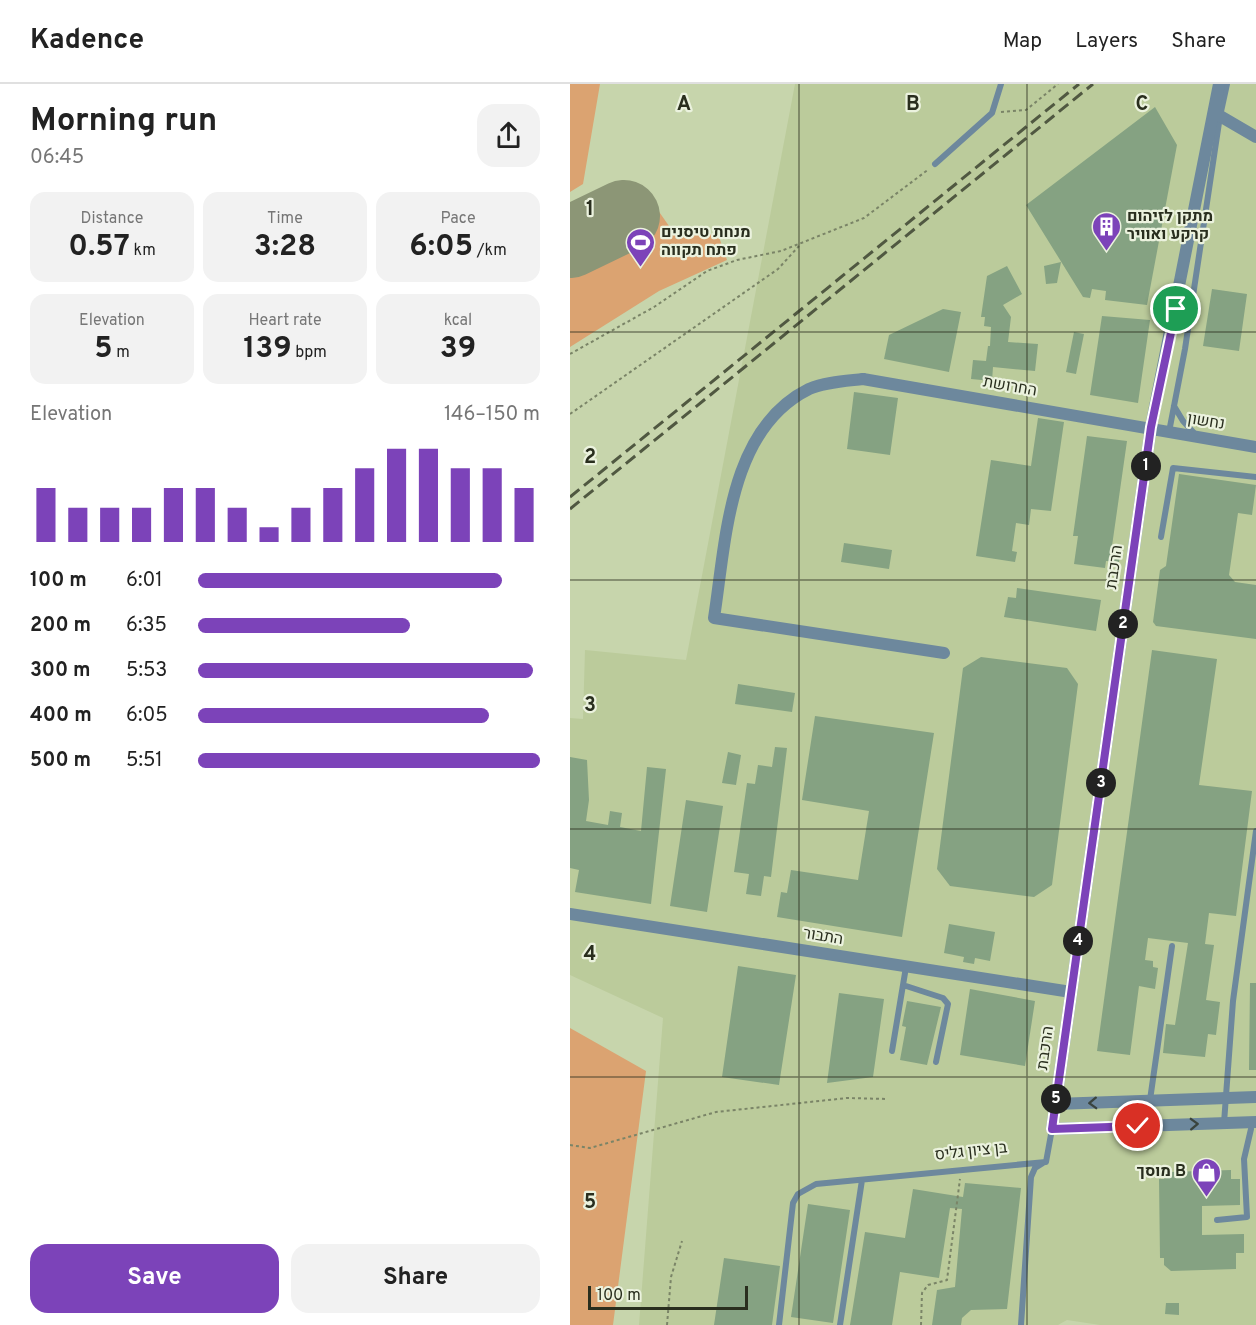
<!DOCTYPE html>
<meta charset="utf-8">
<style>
body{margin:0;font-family:Overpass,Heebo,sans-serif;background:#f2f2f2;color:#222;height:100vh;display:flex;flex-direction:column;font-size:22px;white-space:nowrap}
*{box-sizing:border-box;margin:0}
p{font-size:20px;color:#767676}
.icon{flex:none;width:33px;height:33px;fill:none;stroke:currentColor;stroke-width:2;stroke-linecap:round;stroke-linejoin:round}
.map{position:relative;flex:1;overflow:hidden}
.drawer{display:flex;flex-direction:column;background:#fff;width:570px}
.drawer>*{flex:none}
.scale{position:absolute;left:18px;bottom:15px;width:160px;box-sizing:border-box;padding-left:6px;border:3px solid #292e1e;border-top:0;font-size:16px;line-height:21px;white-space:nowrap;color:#292e1e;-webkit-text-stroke:4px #ebf2de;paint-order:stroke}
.pin{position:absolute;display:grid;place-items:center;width:51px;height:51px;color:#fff;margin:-26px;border:3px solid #fff;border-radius:50%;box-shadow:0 2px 6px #0007}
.km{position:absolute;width:30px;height:30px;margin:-15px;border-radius:50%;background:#222;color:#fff;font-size:16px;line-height:30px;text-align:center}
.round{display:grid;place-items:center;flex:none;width:63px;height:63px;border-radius:18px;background:#f2f2f2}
.headline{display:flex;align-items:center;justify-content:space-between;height:102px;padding:0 30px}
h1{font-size:33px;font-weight:700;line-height:45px}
.figures{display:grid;grid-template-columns:repeat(3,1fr);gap:9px;height:102px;padding:6px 30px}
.figures div{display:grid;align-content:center;border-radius:15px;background:#f2f2f2;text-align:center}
.figures b{font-size:30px;font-weight:700}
.figures small{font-size:16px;font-weight:400}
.figures p{font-size:16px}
.chart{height:168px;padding:12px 30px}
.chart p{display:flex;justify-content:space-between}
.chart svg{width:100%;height:108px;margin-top:6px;stroke:#7c43b9;stroke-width:6}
.primary-button{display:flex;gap:12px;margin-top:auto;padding:12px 30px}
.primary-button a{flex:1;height:69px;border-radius:18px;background:#7c43b9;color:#fff;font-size:24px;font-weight:700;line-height:69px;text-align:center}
.primary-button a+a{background:#f2f2f2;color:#222}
ul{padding:0 30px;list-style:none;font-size:20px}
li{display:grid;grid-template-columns:96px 72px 1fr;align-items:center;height:45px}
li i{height:15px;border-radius:8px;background:#7c43b9}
header{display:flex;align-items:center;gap:36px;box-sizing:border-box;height:84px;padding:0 30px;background:#fff;border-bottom:2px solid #e0e0e0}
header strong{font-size:28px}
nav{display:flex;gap:33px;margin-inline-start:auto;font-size:21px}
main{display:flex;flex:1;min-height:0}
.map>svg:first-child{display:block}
.built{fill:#bbcb9b}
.green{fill:#dba371}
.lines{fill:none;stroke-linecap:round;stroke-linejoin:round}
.runway{stroke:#8c9676;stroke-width:72}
.building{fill:#85a282}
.path{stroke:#7a8467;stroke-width:2;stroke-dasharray:3 3;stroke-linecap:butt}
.service{stroke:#6d889d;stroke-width:6}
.minor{stroke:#6d889d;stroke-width:12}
.tertiary{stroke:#6d889d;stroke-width:12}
.rail{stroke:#505841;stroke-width:3;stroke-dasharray:12 6;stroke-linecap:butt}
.oneway{stroke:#3a443e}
.route-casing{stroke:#fff;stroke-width:12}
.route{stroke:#7c43b9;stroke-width:8}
.grid{fill:none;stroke:#292e1e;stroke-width:1.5;stroke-opacity:0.55}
.labels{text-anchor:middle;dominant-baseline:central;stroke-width:4.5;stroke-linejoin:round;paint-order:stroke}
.poi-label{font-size:16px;font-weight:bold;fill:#292e1e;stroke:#ebf2de;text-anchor:start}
.street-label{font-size:16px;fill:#292e1e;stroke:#ebf2de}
.grid-label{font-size:20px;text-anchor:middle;font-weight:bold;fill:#292e1e;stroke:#ebf2de;stroke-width:4.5;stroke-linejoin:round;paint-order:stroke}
</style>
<header>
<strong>Kadence</strong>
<nav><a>Map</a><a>Layers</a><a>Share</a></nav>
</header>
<main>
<section class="drawer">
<div class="headline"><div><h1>Morning run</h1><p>06:45</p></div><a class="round"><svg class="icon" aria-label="share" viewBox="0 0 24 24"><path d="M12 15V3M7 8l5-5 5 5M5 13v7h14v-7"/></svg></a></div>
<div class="figures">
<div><p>Distance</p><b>0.57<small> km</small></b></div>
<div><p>Time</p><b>3:28</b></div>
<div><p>Pace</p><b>6:05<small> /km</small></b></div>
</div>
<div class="figures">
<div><p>Elevation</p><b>5<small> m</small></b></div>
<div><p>Heart rate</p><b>139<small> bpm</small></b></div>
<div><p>kcal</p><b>39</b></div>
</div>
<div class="chart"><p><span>Elevation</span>146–150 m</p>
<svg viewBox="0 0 160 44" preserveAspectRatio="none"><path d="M5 44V22M15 44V30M25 44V30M35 44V30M45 44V22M55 44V22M65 44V30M75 44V38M85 44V30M95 44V22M105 44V14M115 44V6M125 44V6M135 44V14M145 44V14M155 44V22"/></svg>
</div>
<ul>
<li><b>100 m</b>6:01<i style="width:89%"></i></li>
<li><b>200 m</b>6:35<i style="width:62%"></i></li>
<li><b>300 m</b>5:53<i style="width:98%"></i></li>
<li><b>400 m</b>6:05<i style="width:85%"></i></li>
<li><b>500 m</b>5:51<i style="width:100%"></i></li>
</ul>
<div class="primary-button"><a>Save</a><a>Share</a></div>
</section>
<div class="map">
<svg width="686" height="1241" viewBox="0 0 686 1241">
<rect width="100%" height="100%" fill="#c7d5ac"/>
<path class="built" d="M225,0H686V1241H530L497,1236L488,1241H69L93,934L0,891V634L13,635L15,566L116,576Z"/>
<path class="green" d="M0,0H30L13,100L0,108Z
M62,102L65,105L71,102L106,152L148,150L157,176L89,207L0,263V124L34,106Z
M0,944L76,987L43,1241H0Z"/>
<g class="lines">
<path class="runway" d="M0,158L54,132"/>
</g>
<path class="building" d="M585,23L607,61L577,221L535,216L536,207L522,205L520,214L513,213L456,121Z
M491,178L487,199L476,200L474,182Z
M437,182L452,210L433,221L441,233L438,258L468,260L465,287L423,283L422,297L401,295L403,276L416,277L418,262H420L421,243L414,242L415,233H411L417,192Z
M642,205L677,210L669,267L633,262Z
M373,225L391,228L379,288L314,275L319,251Z
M532,232L580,236L568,319L520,311Z
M504,248L514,250L506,290L496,288Z
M284,308L328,314L320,371L277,365Z
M468,334L494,338L481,427L461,425L459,441L446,439L442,467L447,468L445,478L406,472L421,376L461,382Z
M517,352L557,357L542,462L551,463L549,478L536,477L535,484L504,480L508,452H503Z
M609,390L686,401L682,431L668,429L659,491L665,498L686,501V555L586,542L583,538L590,486L596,482Z
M274,459L322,466L319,485L271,478Z
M447,504L531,516L526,547L434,533L438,513L446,514Z
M582,566L647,575L629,701L682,707L666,832L639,829L635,860L644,861L636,916L650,918L646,951L638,950L635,973L593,969L596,940L605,941L618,859L578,854L575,876L583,877V883L588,884L585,905L569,902L560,971L527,967Z
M411,573L497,584L508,600L482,801L464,813L380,802L367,785L393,584Z
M168,600L225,609L222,628L165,620Z
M245,632L364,649L332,853L207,833L211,808L217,809L221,786L288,796L299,727L232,716Z
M205,663L217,664L201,793L194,792L191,812L176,810L179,790L164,788L177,699L185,700L188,681L202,683Z
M158,668L171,671L166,701L152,699Z
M0,673L17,676L19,716L16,737L38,741L40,727L52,729L50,743L71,747L77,683L96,685L81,820L5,808L9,786L0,784Z
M116,716L153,722L137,828L100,822Z
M379,840L425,848L420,877L405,874L404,880L393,878L394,873L374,869Z
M168,882L226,891L209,1001L152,993Z
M680,899H686V986H679Z
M400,905L465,917L455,982L390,971Z
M269,909L314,915L303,993L257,999Z
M337,917L371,923L357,981L330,976L336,943L332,942Z
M661,1086V1095H670V1121L632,1122V1151L674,1150V1169H666V1185L601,1187L594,1181V1174H590L589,1095H594L600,1088Z
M395,1099L451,1104L437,1225L401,1226L392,1234L391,1241H362L367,1206L385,1203L392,1125L380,1124L369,1194L330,1188L322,1241H280L295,1148L335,1154L343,1105L393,1113Z
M238,1120L280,1126L263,1239L221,1233Z
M154,1174L210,1182L202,1241H144Z
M596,1219H609V1231L595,1230Z"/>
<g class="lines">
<path class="path" d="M431,28L456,26L488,0
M0,270L84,223L137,187L167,176L211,167L294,134L359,85
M0,330L208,185L229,162
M0,1061L20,1064L146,1028L277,1014L317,1015
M97,1241L101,1193L112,1157
M351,1241L352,1209L358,1201L377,1196L390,1095"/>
<path class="service" d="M365,80L422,29L431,0
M604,322L613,337L624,349
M599,348L615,265L650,32L657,0
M591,453L603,384L686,393
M333,901L373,914L378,920L366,978
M322,967L336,883
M580,1016L602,862
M654,1039L663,917L686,747
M647,1136L677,1133L674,1075L681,1045
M209,1241L223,1119L228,1110L246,1100L476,1078L482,1045
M270,1241L292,1096
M451,1241L461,1093L465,1084L473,1079"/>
<path class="minor" d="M650,32L686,53
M293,295C276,297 255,298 239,305C158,345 156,457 144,534L374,569
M581,343L649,0
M0,830L501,908"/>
<path class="tertiary" d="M293,295L686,363
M581,343L482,1045L686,1038
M485,1020L686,1013"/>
<path class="rail" d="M0,413L509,0
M0,425L523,0"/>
</g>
<defs><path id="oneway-chevron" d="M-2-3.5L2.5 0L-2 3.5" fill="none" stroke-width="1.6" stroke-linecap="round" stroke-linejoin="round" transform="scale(1.5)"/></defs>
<g class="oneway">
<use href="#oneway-chevron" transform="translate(523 1019) rotate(178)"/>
<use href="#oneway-chevron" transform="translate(624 1040) rotate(-2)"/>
</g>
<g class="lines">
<defs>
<path id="route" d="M568,1042L482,1045L581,343L606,225"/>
</defs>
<use href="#route" class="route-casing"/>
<use href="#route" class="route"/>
</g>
<path class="grid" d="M229,0V1241M457,0V1241M0,248H686M0,496H686M0,745H686M0,993H686"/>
<defs>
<symbol id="building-pin" viewBox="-11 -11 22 30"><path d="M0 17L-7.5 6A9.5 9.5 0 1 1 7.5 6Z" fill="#7c43b9" stroke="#ebf2de"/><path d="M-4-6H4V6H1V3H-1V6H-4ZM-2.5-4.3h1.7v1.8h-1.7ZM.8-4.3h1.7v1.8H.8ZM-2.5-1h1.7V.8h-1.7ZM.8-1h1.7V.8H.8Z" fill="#fff"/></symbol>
<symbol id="stadium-pin" viewBox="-11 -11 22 30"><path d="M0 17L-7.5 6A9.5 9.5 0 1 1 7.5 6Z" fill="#7c43b9" stroke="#ebf2de"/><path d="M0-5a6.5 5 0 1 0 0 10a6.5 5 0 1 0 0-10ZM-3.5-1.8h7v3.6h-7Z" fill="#fff"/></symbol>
<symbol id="shop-pin" viewBox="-11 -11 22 30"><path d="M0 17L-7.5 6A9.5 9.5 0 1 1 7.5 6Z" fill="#7c43b9" stroke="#ebf2de"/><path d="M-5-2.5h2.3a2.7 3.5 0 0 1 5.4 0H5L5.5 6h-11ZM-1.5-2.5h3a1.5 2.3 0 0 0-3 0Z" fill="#fff"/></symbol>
</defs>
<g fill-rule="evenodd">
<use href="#building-pin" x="520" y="126" width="33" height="45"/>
<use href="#stadium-pin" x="54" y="142" width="33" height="45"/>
<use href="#shop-pin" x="620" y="1072" width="33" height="45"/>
</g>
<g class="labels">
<g class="poi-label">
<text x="557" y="133">מתקן לזיהום<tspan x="557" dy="18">קרקע ואוויר</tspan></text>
<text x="91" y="149">מנחת טיסנים<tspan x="91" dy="18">פתח תקווה</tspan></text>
<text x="616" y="1088" text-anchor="end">מוסך B</text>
</g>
<g class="street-label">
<text transform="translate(440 303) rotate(10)">החרושת</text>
<text transform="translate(636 338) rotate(9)">נחשון</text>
<text transform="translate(545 483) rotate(-82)">הרכבת</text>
<text transform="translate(253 853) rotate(9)">התבור</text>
<text transform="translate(476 964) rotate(-82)">הרכבת</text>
<text transform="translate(401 1068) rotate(-6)">בן ציון גליס</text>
</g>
</g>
<g class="grid-label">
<text x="114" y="26">A</text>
<text x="343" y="26">B</text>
<text x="572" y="26">C</text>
<text x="20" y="131">1</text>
<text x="20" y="379">2</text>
<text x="20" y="627">3</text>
<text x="20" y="876">4</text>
<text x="20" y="1124">5</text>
</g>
</svg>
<div class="scale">100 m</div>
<div class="pin" style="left:606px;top:225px;background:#1e9e55"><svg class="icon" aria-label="arrive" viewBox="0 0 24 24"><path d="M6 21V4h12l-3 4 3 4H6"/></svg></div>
<div class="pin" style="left:568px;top:1042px;background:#d93025"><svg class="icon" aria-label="check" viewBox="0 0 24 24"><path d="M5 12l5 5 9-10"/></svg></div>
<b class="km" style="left:576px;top:382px">1</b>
<b class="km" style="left:553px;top:540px">2</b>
<b class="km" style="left:531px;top:699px">3</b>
<b class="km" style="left:508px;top:857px">4</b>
<b class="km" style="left:486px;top:1015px">5</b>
</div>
</main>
